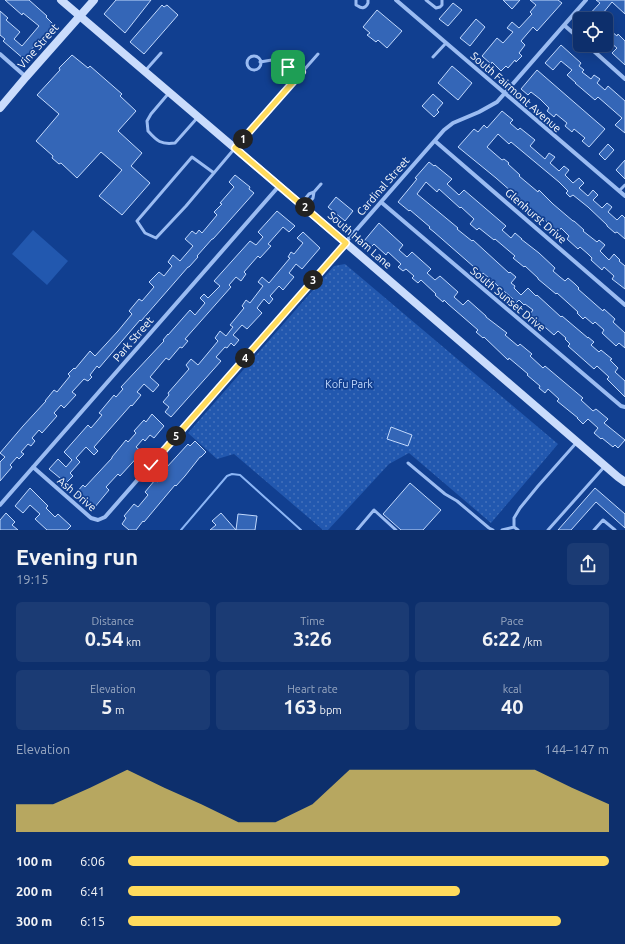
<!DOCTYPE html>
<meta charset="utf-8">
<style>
body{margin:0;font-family:Ubuntu,sans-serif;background:#1b3b74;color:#f1f3f6;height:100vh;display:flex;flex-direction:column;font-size:15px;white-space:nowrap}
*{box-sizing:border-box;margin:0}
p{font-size:13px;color:#9aa9c2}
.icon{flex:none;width:22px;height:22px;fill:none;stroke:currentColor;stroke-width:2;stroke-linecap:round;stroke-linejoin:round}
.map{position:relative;height:530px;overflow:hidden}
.side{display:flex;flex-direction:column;background:#0d2f6c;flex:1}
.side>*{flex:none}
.fabs{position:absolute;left:573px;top:12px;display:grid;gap:8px}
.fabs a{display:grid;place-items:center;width:40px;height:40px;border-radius:6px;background:#0d2f6c;box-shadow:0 4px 16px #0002,0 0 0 1px #2d4a7f;font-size:20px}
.pin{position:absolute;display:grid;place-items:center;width:34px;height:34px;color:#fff;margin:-17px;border-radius:8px;box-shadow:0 2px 6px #0006}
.km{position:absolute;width:20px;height:20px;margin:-10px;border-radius:50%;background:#222;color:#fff;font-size:11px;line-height:20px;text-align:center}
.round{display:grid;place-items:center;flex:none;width:42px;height:42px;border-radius:6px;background:#1b3b74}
.overview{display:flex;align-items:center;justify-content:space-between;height:68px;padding:0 16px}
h1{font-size:22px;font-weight:700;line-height:30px}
.metrics{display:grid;grid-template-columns:repeat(3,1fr);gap:6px;height:68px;padding:4px 16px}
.metrics div{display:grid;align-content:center;border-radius:6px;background:#1b3b74;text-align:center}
.metrics b{font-size:20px;font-weight:700}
.metrics small{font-size:11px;font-weight:400}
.metrics p{font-size:11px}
.chart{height:112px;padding:8px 16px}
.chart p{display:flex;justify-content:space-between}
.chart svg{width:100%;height:72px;margin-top:4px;fill:#ffdb5c;opacity:.7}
ul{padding:0 16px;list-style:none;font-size:13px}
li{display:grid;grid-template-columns:64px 48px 1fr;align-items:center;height:30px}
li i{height:10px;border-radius:5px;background:#ffdb5c}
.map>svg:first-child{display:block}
.grass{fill:#2258af}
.park{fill:url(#park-dots)}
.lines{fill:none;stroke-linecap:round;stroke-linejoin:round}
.stream{stroke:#8cb6f6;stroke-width:2}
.building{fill:#3466b7;stroke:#c2d9fd}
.lane{stroke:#9bbcf2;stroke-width:3}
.street{stroke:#9bbcf2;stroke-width:4}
.secondary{stroke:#cadcfc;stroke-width:8}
.route-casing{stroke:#fff;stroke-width:8}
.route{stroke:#ffdb5c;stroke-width:5}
.labels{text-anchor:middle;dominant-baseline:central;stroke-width:3.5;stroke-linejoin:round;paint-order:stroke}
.street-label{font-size:11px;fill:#fff;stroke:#113f90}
.park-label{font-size:11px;fill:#c2d9fd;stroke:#113f90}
</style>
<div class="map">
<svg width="625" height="530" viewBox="0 0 625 530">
<defs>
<pattern id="park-dots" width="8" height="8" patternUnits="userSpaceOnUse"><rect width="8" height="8" fill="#2258af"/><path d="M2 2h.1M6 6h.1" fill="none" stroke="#4371bb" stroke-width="1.8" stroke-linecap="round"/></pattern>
</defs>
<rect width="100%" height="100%" fill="#113f90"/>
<path class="grass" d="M33,230L68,261L47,285L12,254Z"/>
<path class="park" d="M345,264L558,444L491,523L409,453L389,464L328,530H323L234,454L217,459L188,433L334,266Z"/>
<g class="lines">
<path class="stream" d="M181,530L227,476L232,474L240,475L301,530"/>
</g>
<path class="building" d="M5,0H29L47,16L46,17L54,25L29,52L31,54L25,60L3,41L5,39L0,35V11L8,18L6,20L20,32L14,39L22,46L39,26L23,13L22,15Z
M116,0H151L125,33L104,14Z
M503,0H520L512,9Z
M530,0H558L562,3L537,31L533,27L521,41L525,45L519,53L522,56L516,62L515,60L508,68L506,66L501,71L492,62L491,64L482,56L497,38L503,43L513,32L507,28L512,22L519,28L532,14L530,12L536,5Z
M596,0H625V14L612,2L603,13L605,15L602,19H585L600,3Z
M453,3L462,10L448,26L439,19Z
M162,5L164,7L167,5L178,15L144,54L130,42Z
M377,10L402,31L387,48L378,40L376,42L367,35L370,33L363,27Z
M476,19L485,27L470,46L460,38Z
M606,27L617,36L618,34L625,41V65L612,53L617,48L606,39Z
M561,45L581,63L579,66L584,70L582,72L591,79L594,75L600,79L597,83L605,90L608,86L625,101V133L615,125L622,118L598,97L595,100L575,83H576L567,75L572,70L561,61L553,70L545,63Z
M72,55L88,68L90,66L122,94L120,96L136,111L118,131L142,153L131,166L150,183L122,215L99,196L122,170L101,152L77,178L61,163L59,164L52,158L53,156L36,141L59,114L37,95L60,70L59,68Z
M452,66L472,83L458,100L438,83Z
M537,70L605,129L589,147L582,141L585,138L574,129L572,132L565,126L567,123L556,114L554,117L547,111L549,108L540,99L531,92L528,95L521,89Z
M433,94L443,103L437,110L439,112L434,117L422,106Z
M502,111L513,120L510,123L518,130L520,128L535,140L530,146L545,159L549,153L555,157L550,163L559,171L564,166L569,170L565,175L573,183L579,178L584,183L579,188L588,196L593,190L598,195L593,200L602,208L607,203L612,207L608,212L617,220L622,215L625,218V239L617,232L615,233L607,226V225L588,207L573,195L570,197L566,193L568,191L559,182L511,142L509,144L498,134L487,147L502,160L504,159L509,163L508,164L520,175L519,176L538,192L539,190L553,204L573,221H574L584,230L583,231L597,242L599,240L605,245L600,251L609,260L614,254L620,260L619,261L625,266V289L612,279L614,276L604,267L602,270L591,260L592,258L588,254L580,247L578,249L567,239L569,236L561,228L558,232L545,220V221L496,178L458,147L474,129L478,132L484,125L487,128Z
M608,144L614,150L605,160L599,154Z
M625,160V179L616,170Z
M429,162L434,166L435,165L452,179L447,184L459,195L464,190L506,226L502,230L511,238L515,233L522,239H521L539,253L555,268L553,271L560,277L565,281L568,278L575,284L579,288L578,289L603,311L604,309L615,319L613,322L625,333V348L619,343L616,346L602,333L604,330L595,322L593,324L585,317L583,319L577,313L578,312L557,293L556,294L538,279V278L525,266L524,267L513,258L515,256L495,239L494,240L479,228L477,230L470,224L474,219L461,207L460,208L439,189L437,192L426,182L417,194L458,228L457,229L472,241L473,240L509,273L510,272L516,277L511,283L515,286L514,288L521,295L528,288L536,296L537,295L561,317L562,316L588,338V337L594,342L591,345L599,352L601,350L612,359L610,360L618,368L615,372L625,381V397L607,379L609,377L597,366L594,369L568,346L570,344L565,339L566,338L558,331L554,335L530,314L533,310L525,304L524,305L519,300L516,303L512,298L483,273L482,274L434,232L429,228L430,227L410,210L409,211L398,202L417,179L415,178Z
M235,175L250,187L249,189L254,193L222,229L213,239H212L197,256L198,257L189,267H188L141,321L140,320L128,334L99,368L97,366L90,375L92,377L88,381L84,379L72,392L76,395L64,408L61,405L54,413L57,416L42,433L39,430L32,438L35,441L31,446L28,444L21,452L24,454L19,459L17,457L10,465L12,467L0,481V462L5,457L0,453L23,426L46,401H45L54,390L57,392L70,376L68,374L74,368L75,369L90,351L95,356L118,331L132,314L129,311L139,299L142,301L154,287L149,282L159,272L164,276L172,266L168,262L173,255L180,261L193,246L185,239L192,231L196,234L199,230L202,233L217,215L214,212L222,204L220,203L234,187L229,182Z
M336,197L353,211L345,221L328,207Z
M277,211L295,226L289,232L283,227L268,244L271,246L260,258L258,256L244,272L246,274L241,281L236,277L229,285L231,287L185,339L188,341L182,348L180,347L169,360L166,358L150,377L159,385L153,392L144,384L137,392L141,395L137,400L132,406L131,405L94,447L98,451L94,455L86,447L76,458L80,462L70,473L73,476L66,483L49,469L58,459L66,467L72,460L64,452L65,451L88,425L91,428L97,421L102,415L99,413L114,395L116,397L123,389L121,387L164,341L163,340L168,334V335L190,310L195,315L205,303L200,298L204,294L208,298L220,286L214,281L250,241L256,245L263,237L258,232Z
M379,223L403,245L399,250L407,257L412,252L431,269L427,273L435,280L440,276L458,292L454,297L463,305L468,300L486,316V317L507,333L505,335L518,346L520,344L532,354L530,356L543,368L545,366L583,398L581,400L593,411L596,409L608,419L604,423L625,440L618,448L615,445L613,447L602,438L601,439L594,433L598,428L588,419L583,424L577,418H578L557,401L559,399L548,389L545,393L539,388L540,386L527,375L528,374L509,358L508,360L484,337L483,338L476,332L478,330L448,304L444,300L443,302L435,295L436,294L421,280L418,283L412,278L414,276L406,269L403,271L398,267L401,264L388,252L386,255L374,244L371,247L364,241Z
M303,232L320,248L302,269L296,264L289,273L294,277L283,290L279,286L270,296L273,299L269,304L264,299L257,308L262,313L247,329L242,325L233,335L239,340L234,346L231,343L227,348L225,347L216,357L221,361L171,417L165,412L169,407L163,402L169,395L168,393L189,369L186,365L191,359L198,365L218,341L215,338L220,331L226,336L233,327L230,325L244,308L242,306L246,300L250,303L263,286L258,282L262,277L269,283L290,258L288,257L291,252L294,254L303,243L297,238Z
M152,414L164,426L154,438L150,435L145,441L143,439L136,447L142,452L120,476L118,474L106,487L109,490L94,508L76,493L83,485L85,487L112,458V457L126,440L128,442L136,433L134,431L144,420L146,422Z
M391,427L412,435L408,446L387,439Z
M195,441L206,452L201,457H200L185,476L176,486L175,485L144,522L143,521L136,530H129L122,524L126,518L124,516L134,504L138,507L148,495L145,492L155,480L158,482L168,470L166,468L188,444L190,446Z
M410,483L441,510L423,530H401L383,514Z
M30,488L48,506L46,508L55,517L58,514L71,526L67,530H47L35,519L40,514L30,505L23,513L15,506Z
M595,488L625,514V528L596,502L571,530H558Z
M6,513L15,522L12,525L18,530H0V520Z
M221,513L236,530L238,514L257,516L255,530H210L216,525L212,521Z"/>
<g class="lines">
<path class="lane" d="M356,0V5L358,6
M426,0L436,8L440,7L442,5V0
M358,6C362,9 366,8 368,3V0
M247 63a7 7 0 1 1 14 0a7 7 0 1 1-14 0Z
M433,57L446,43
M260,62L272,60L302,72
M145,71L161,53
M168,94L151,114L147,121L148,131C157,141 161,145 175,143L198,117
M214,173L192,157L137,221L145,233L156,238L186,206L235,148L318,54
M619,191L625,185
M301,204L309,194L314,192
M305,208L313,198L314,192L321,184
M408,463L445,494L457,501L489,528L493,530
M357,530L374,510L396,530
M502,530L514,527
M518,530L514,527V518L520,508L538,486L577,442
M548,530L605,466
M594,530L603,520L615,530"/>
<path class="street" d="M396,0L625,196
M564,25L580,39
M587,45L625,79
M0,54L26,77
M435,141L625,305
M381,202L621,406L625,407
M33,467L91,518L98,520L105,517L444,130L453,123L479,112L497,102L586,0
M0,505L279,186"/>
<path class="secondary" d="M61,0L305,208L618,477L625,482
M0,108L26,77L94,0"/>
</g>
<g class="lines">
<defs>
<path id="route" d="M151,465L346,243L235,148L302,72L288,67"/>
</defs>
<use href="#route" class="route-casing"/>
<use href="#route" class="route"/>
</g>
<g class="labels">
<g class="street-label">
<text transform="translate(38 46) rotate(-49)">Vine Street</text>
<text transform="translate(516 92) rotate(41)">South Fairmont Avenue</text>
<text transform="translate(383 186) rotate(-49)">Cardinal Street</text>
<text transform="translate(536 216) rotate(41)">Glenhurst Drive</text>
<text transform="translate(360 240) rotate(41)">South Ham Lane</text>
<text transform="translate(508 299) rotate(40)">South Sunset Drive</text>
<text transform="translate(133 339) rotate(-49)">Park Street</text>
<text transform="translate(77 494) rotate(40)">Ash Drive</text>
</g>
<g class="park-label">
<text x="349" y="384">Kofu Park</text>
</g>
</g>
</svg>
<div class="fabs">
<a><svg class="icon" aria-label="locate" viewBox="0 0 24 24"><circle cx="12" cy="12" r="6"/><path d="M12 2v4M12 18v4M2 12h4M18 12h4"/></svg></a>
</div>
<div class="pin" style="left:288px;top:67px;background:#1e9e55"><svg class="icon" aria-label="arrive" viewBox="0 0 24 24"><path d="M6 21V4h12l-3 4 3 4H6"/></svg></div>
<div class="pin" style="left:151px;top:465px;background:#d93025"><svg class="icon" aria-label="check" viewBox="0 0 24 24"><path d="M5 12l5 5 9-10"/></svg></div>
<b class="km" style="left:243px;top:139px">1</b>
<b class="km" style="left:305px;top:207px">2</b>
<b class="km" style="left:313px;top:280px">3</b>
<b class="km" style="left:245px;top:358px">4</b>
<b class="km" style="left:176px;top:436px">5</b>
</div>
<section class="side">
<div class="overview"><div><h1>Evening run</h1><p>19:15</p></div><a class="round"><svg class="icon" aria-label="share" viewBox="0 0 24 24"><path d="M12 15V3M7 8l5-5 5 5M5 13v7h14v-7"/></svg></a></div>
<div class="metrics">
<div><p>Distance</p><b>0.54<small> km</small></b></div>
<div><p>Time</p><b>3:26</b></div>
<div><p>Pace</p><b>6:22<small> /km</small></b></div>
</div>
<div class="metrics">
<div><p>Elevation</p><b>5<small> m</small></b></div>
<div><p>Heart rate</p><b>163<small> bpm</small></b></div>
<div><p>kcal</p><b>40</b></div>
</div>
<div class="chart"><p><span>Elevation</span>144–147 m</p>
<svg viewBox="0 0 160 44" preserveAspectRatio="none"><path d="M0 44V27L10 27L20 17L30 6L40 17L50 27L60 38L70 38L80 27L90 6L100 6L110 6L120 6L130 6L140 6L150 17L160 27V44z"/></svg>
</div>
<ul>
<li><b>100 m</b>6:06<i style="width:100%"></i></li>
<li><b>200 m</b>6:41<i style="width:69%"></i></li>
<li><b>300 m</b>6:15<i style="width:90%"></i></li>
</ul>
</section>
